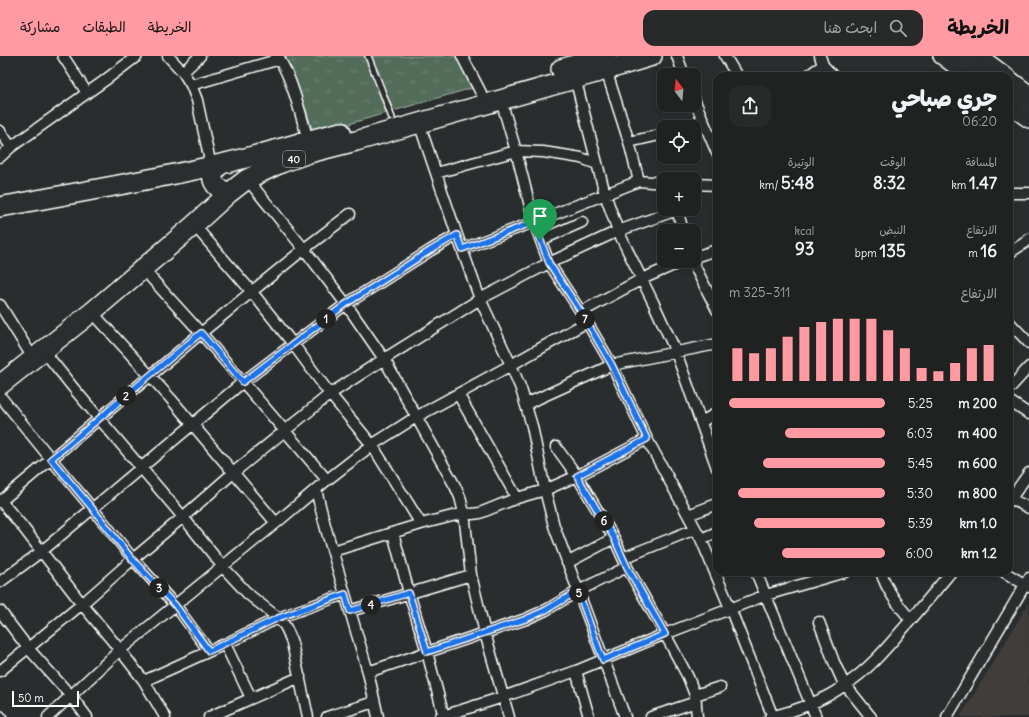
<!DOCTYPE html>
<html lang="ar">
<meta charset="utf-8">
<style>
body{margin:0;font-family:Delius,"Playpen Sans Arabic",sans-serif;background:#282a2a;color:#f1f3f6;direction:rtl;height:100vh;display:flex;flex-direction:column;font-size:15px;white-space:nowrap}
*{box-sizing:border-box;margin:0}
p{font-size:13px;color:#a2a4a5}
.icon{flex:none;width:22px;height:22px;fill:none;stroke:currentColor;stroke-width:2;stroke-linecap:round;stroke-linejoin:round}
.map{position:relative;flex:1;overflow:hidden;direction:ltr}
.side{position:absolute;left:713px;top:16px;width:300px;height:504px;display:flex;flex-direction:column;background:#202222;border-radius:12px;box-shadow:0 2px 6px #0003,0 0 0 1px #3d3f40;direction:rtl}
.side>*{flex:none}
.needle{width:26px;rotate:344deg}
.tools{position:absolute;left:657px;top:12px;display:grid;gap:8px}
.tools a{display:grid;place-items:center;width:44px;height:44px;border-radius:8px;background:#202222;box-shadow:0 2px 6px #0003,0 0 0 1px #3d3f40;font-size:20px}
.scale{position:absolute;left:12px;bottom:10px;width:67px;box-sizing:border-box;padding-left:4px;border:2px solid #fff;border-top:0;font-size:11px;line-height:14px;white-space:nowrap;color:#fff;-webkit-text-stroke:3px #2a2d2e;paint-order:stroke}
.pin{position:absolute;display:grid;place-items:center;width:34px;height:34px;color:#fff;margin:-41px -17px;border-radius:50% 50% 50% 0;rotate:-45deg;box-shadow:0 0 4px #0007}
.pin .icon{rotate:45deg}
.km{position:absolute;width:20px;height:20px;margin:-10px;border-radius:50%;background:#222;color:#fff;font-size:11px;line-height:20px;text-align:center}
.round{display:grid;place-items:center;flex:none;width:42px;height:42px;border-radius:12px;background:#282a2a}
.head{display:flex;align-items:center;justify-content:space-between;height:68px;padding:0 16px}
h1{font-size:22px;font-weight:800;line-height:30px}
.figures{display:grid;grid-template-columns:repeat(3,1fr);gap:6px;height:68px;padding:4px 16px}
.figures div{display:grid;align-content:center}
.figures b{font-size:17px;font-weight:800}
.figures small{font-size:11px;font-weight:400}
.figures p{font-size:11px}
.chart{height:112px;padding:8px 16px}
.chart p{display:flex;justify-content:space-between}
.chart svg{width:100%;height:72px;margin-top:4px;stroke:#ff9aa2;stroke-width:6}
ul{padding:0 16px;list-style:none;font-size:13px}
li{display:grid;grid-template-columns:64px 48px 1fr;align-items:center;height:30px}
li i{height:10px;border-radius:5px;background:#ff9aa2}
header{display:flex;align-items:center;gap:24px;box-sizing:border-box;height:56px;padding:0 20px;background:#ff9aa2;color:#111}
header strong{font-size:19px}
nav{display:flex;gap:22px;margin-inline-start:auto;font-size:14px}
.search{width:280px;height:36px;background:#282a2a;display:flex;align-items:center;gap:10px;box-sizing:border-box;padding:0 14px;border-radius:12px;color:#a2a4a5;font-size:15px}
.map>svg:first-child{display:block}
.built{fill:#3f3c3b}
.grass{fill:url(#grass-tufts);stroke:#a9b6ac}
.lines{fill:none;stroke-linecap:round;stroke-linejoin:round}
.lane-casing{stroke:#fff;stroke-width:8}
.street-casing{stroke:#fff;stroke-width:13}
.secondary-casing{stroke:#fff;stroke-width:18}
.highway-casing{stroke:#fff;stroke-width:22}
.lane{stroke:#2a2d2e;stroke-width:5}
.street{stroke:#2a2d2e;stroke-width:10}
.secondary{stroke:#2a2d2e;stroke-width:15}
.highway{stroke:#2a2d2e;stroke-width:19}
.route-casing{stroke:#fff;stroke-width:8}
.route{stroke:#1a73e8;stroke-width:5}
.labels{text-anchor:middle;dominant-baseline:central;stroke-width:3.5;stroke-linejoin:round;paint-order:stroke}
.shield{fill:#2a2d2e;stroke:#bfc0c0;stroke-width:1}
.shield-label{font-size:10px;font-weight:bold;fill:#fff}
</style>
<header>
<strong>الخريطة</strong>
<div class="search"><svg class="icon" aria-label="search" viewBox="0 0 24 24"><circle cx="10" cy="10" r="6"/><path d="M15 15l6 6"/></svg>ابحث هنا</div>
<nav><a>الخريطة</a><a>الطبقات</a><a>مشاركة</a></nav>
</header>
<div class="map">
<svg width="1029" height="661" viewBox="0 0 1029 661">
<defs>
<pattern id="grass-tufts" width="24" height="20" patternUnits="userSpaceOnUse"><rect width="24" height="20" fill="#536c5a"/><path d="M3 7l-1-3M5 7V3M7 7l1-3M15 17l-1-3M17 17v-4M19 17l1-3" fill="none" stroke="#6d8273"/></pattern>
</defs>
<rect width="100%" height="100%" fill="#2a2d2e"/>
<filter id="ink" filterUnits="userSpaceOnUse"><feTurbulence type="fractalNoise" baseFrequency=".025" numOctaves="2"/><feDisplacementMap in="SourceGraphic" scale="8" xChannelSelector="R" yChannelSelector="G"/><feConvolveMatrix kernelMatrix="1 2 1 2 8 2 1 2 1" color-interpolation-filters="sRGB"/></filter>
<g filter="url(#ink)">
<path class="built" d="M1029,547V661H960Z"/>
<path class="grass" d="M278,0H456L472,32L314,78L292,13Z"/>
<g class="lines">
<defs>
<path id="lane" d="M368,0L382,35L392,62"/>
<path id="street" d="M63,0L87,37
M168,0L183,16L191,29L197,44L211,110
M276,0C290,13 302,64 308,84
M462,0L481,37
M677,0L684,19
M725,0L737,20
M820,0L823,9L833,20
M606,14L629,86L639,125
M183,16L200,0
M807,20L823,9
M575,22L605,138L618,175L653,246L676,296L717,412
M191,29L280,3
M694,43L717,97
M501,44L516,95L534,166L549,207L581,256L612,309L647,383L701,483L730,552L773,661
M419,67L457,179L480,243L511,309L521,333L532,370L545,434L554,470L625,661
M690,71L704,67
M0,75L11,91
M629,86L664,78
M0,101L11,91L104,25L137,0
M436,117L516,95L543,96L563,99L581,102L597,108
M247,123L304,193L346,248L384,303L455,430L460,441L464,457L471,519L485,577L509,661
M694,128L717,129
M1009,137H1029
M677,153L683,175
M194,169L252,236L293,288L330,338L372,389L421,468
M541,184L582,166
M462,193L534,166L639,125L664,127
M1009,197L1026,186L1029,183
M694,201L717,194
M692,205L717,254
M143,213L201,277L327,424
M0,249L33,302
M92,256L171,343L276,467
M581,256L642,223L683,205
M1009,266L1029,287
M43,294L75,334L183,461L223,511L248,538L278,562L285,570L288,576L292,587L308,661
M1009,333L1029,311
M458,338L517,442
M0,340L51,403L92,452L133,503L175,549L209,595
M1009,345L1029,358
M526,348L612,309L717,288
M701,366L717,357
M556,391L577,420L614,482L627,511L665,578L688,621L695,639L697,661
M316,434L326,473L368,616L378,661
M1009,442L1029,452
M0,444L22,470L82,548L120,594L144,625L165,661
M1009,445L1029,417
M0,446L201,277L304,193L350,158
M688,459L717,448
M393,477L409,537L427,596L444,661
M701,483L717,476
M333,495L421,468L464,457L472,458L480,457L517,442L545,434L577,420L647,383
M623,502L695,473
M567,507L614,482
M756,516L816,661
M881,516C887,535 898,549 911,564
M1004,516L1029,531
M0,526L42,495L243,326L346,248L431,194L457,179
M0,555L28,592L71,640L87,661
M350,555L471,519
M819,566L834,606L843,626L871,661
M225,588L251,642
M0,615L82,548L133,503L183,461L233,417L330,338L384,303L480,243L549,207L618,175L677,154
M576,615L589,661
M368,616L526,563L546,554L578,535L627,511
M144,625L225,588L278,562L345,538
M695,639L720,631
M0,660L1,661
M48,661L120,594L276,467L327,424L372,389L416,361L511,309L587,266
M209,661L300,621
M327,661L374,646
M440,661L503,641L576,615L665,578L766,539L845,516
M651,661L696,646
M770,661C795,655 824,644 845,629C868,614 885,594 902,574C919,555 935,535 951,516
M947,661L1029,522"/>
<path id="secondary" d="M941,0L968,20
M980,0L1007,20
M1009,22L1029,37
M1009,50L1029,64"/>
<path id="highway" d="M961,0L986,20
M561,13L606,0
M1009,37L1029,50
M220,109C206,121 214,132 229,137
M0,151C74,137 148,125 221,108C261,99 300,86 341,76
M0,329L92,256L194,169L229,137L247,123L281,107L309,97L356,85L606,14L652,0"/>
</defs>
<use href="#lane" class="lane-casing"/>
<use href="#street" class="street-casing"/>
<use href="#secondary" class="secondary-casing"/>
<use href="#highway" class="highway-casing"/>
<use href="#lane" class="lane"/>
<use href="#street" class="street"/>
<use href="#secondary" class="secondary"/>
<use href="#highway" class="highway"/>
</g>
</g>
<g class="lines" filter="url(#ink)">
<defs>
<path id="route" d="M534,166L549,207L581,256L612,309L647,383L577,420L614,482L627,511L665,578L603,604L578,535L546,554L526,563L427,596L409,537L350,555L345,538L278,562L209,595L175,549L132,503L92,452L51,403C101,362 150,318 201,277L243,326L346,248L431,194L457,179L462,193Z"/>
</defs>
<use href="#route" class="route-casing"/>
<use href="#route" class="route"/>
</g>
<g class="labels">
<rect class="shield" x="283" y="95" width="22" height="16" rx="3"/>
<g class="shield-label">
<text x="294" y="103">40</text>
</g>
</g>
</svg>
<div class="tools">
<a><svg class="needle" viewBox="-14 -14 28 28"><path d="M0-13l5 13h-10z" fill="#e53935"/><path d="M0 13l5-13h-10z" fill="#a2a4a5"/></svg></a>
<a><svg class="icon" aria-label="locate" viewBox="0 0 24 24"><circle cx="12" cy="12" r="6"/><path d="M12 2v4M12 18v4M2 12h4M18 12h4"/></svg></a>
<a>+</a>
<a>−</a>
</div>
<div class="scale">50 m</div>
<div class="pin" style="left:540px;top:184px;background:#1e9e55"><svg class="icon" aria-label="arrive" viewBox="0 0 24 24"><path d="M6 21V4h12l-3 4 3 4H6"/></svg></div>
<b class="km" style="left:326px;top:263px">1</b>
<b class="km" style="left:126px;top:340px">2</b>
<b class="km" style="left:159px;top:532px">3</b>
<b class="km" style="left:371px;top:549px">4</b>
<b class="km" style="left:579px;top:537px">5</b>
<b class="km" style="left:604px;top:465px">6</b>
<b class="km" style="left:585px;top:263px">7</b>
<section class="side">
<div class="head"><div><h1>جري صباحي</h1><p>06:20</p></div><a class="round"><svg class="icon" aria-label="share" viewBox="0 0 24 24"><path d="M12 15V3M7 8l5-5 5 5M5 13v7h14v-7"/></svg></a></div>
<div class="figures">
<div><p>المسافة</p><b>1.47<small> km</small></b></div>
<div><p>الوقت</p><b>8:32</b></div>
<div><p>الوتيرة</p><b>5:48<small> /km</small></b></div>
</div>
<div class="figures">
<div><p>الارتفاع</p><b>16<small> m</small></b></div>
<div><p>النبض</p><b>135<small> bpm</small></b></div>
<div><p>kcal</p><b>93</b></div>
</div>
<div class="chart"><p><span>الارتفاع</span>311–325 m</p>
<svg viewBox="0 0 160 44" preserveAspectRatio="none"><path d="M5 44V24M15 44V27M25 44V24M35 44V17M45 44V11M55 44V8M65 44V6M75 44V6M85 44V6M95 44V13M105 44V24M115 44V36M125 44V38M135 44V33M145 44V24M155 44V22"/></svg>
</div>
<ul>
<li><b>200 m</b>5:25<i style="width:100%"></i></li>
<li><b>400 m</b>6:03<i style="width:64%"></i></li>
<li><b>600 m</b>5:45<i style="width:78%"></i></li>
<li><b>800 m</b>5:30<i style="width:94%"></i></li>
<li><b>1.0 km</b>5:39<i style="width:84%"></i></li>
<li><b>1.2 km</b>6:00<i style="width:66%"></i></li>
</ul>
</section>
</div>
